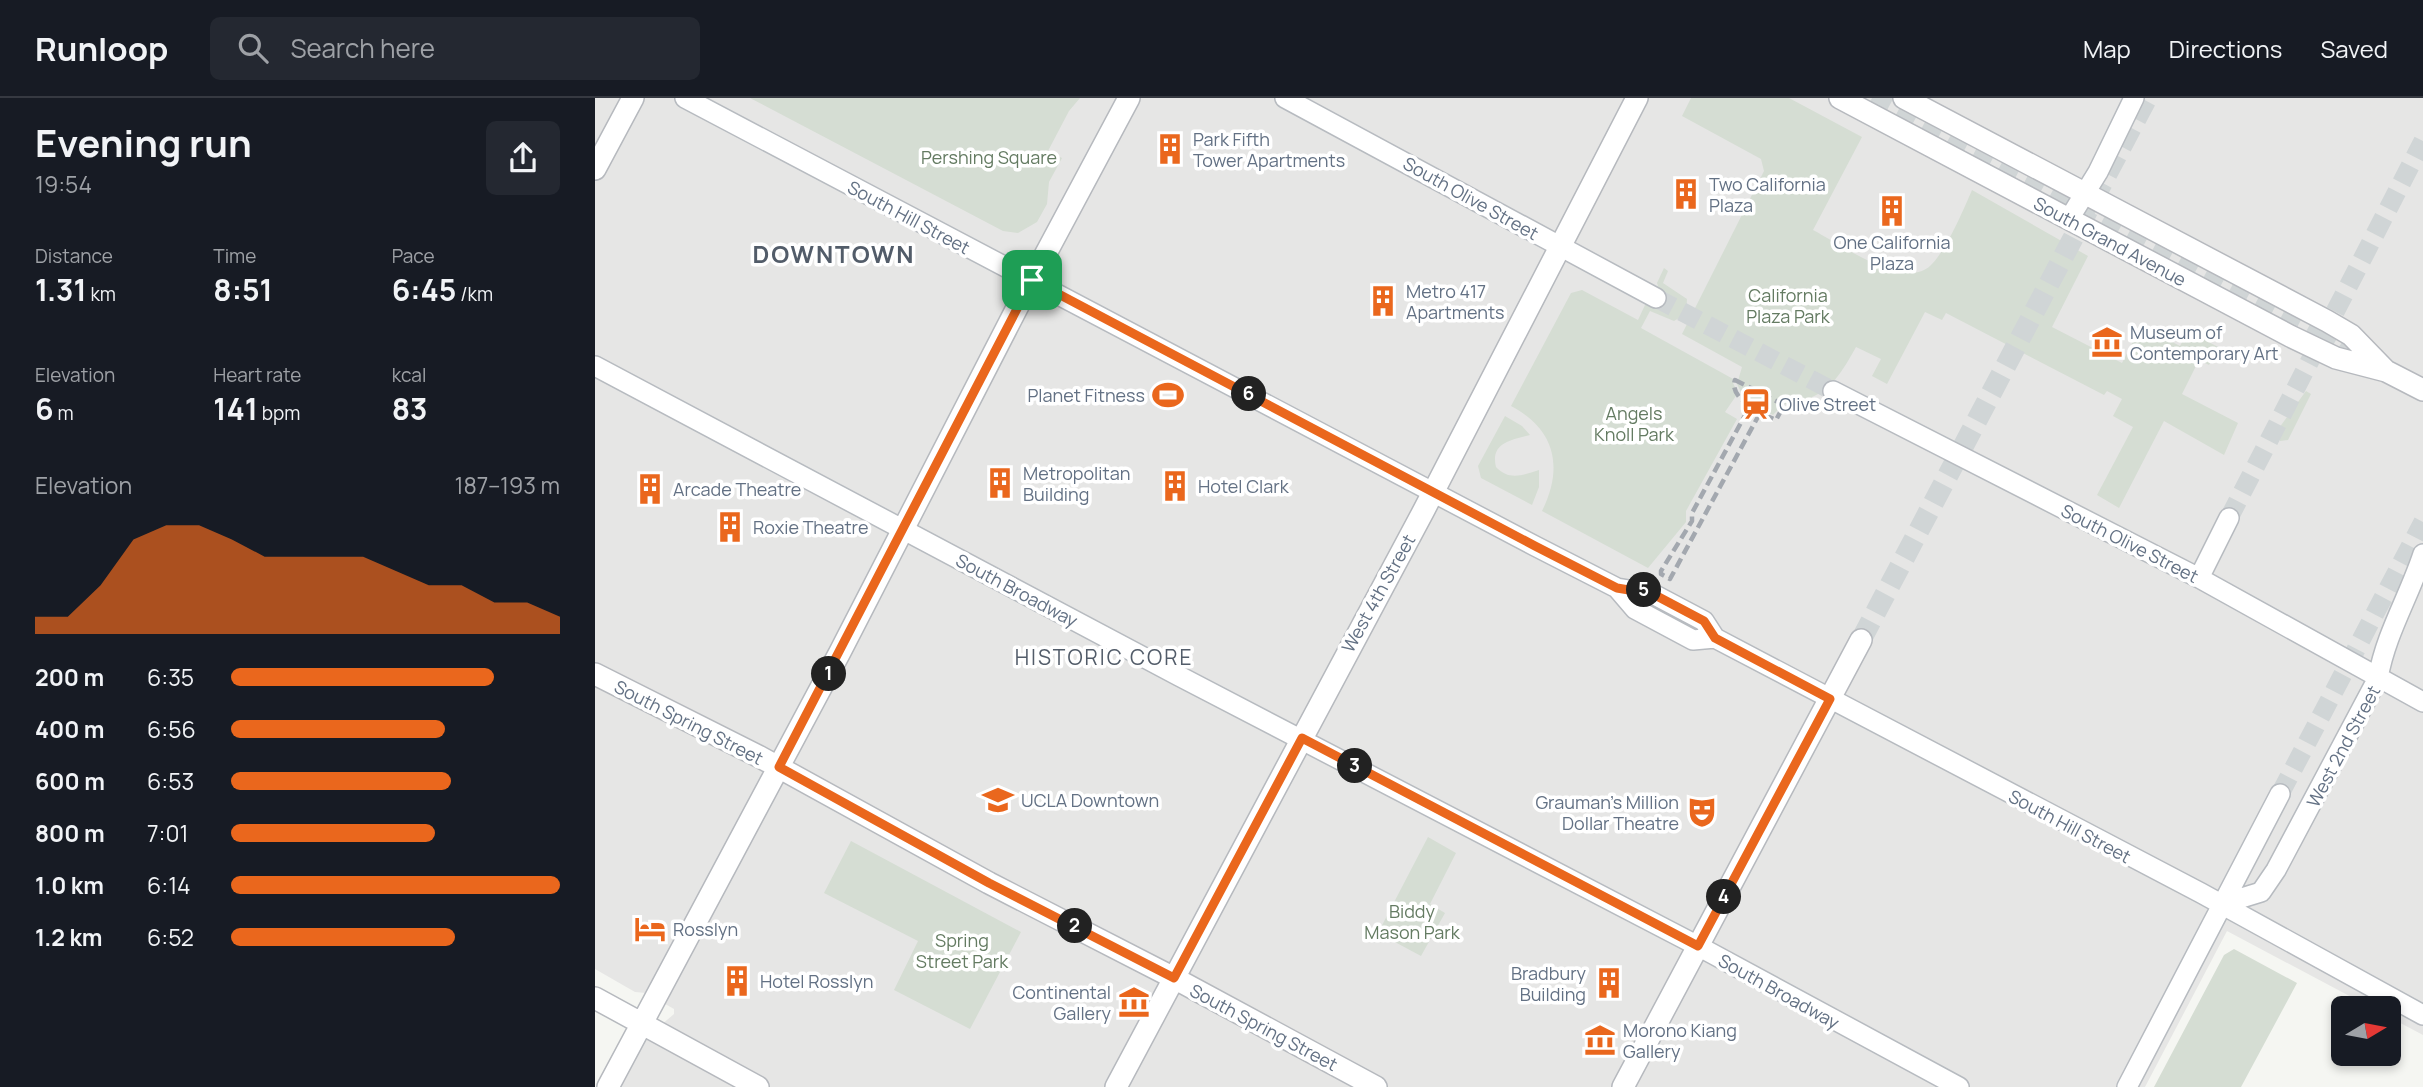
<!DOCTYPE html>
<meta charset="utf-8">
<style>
body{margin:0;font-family:Manrope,sans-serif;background:#242831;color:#f1f3f6;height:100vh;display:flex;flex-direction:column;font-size:26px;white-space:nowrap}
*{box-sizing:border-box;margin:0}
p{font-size:23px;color:#9ea1a6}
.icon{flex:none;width:38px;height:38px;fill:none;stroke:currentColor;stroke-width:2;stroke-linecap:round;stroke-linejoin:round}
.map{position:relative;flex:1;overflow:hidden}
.details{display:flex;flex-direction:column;background:#171b24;width:595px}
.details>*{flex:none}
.needle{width:46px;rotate:80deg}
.controls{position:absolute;left:1736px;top:898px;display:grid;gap:14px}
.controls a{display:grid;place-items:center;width:70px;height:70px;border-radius:10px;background:#171b24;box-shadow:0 4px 10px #0003;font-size:35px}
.pin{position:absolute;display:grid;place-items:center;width:60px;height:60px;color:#fff;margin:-30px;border-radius:14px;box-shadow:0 4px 10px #0006}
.km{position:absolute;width:35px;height:35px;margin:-18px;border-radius:50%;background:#222;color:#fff;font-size:19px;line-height:35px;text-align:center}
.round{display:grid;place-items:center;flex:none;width:74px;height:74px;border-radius:10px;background:#242831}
.headline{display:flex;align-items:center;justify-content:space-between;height:119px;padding:0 35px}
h1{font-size:38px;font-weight:700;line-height:52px}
.stats{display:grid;grid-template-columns:repeat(3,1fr);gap:10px;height:119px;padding:7px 35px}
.stats div{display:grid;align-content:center}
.stats b{font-size:30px;font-weight:700}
.stats small{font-size:19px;font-weight:400}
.stats p{font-size:19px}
.chart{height:196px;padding:14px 35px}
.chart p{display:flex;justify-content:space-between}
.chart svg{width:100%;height:126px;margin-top:7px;fill:#ea671d;opacity:.7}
ul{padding:0 35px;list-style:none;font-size:23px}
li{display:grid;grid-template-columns:112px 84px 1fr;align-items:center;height:52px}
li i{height:18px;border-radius:9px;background:#ea671d}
header{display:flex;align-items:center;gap:42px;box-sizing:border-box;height:98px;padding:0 35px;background:#171b24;border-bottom:2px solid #363941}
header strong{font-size:33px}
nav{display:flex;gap:38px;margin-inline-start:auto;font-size:24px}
.search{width:490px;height:63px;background:#242831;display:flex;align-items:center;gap:18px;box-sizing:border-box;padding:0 24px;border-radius:10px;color:#9ea1a6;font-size:26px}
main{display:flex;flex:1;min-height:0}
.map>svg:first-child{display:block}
.built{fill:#e6e6e5}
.green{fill:#d5ddd3}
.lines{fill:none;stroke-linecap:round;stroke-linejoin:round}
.street-tunnel{stroke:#d0d5d6;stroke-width:12;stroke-dasharray:12 6;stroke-linecap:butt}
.secondary-tunnel{stroke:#d0d5d6;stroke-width:19;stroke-dasharray:19 10;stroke-linecap:butt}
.primary-tunnel{stroke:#d0d5d6;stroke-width:21;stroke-dasharray:21 10;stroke-linecap:butt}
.secondary-casing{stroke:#b7bbc0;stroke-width:22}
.primary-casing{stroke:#b6b9be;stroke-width:24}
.secondary{stroke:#fff;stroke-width:19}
.primary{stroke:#fff;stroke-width:21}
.rail{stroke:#a3a8af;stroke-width:4.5;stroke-dasharray:10 5;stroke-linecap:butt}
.route-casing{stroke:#fff;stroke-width:14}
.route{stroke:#ea671d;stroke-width:9}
.labels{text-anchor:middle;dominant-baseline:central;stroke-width:7;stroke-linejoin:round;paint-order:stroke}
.poi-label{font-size:18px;fill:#637184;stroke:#fff;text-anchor:start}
.park-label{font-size:18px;fill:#647b62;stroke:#fff}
.street-label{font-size:18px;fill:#637184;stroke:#fff}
.quarter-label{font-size:21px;letter-spacing:2px;fill:#525c69;stroke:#fff}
.district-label{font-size:24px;font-weight:bold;letter-spacing:2px;fill:#525c69;stroke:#fff}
</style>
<header>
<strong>Runloop</strong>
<div class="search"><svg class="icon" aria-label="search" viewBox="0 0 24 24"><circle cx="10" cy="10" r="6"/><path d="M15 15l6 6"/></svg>Search here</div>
<nav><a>Map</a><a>Directions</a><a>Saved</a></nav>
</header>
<main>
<section class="details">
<div class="headline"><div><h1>Evening run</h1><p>19:54</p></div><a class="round"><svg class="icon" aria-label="share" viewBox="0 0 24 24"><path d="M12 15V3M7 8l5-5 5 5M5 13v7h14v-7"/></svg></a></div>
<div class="stats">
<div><p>Distance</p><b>1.31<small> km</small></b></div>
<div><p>Time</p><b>8:51</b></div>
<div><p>Pace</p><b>6:45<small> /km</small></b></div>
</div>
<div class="stats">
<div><p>Elevation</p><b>6<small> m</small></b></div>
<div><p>Heart rate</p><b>141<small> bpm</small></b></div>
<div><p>kcal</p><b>83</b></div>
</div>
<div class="chart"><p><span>Elevation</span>187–193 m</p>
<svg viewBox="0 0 160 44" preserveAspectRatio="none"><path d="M0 44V38L10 38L20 27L30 11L40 6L50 6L60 11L70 17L80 17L90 17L100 17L110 22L120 27L130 27L140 33L150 33L160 38V44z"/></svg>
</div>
<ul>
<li><b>200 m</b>6:35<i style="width:80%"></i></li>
<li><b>400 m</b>6:56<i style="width:65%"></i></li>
<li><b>600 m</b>6:53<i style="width:67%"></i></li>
<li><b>800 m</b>7:01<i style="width:62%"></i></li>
<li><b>1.0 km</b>6:14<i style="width:100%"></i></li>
<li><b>1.2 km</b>6:52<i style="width:68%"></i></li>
</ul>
</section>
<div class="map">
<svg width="1828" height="989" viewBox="0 0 1828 989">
<rect width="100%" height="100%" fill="#f5f6f2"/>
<path class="built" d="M0,0H1828V937L1794,919V910H1777L1632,833L1550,989H26L52,939L79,916V911L51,895L40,894L0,871Z"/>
<path class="green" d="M155,0H485L474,13L453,53L467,60L454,84L452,106L442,124L423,135L408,133Z
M1096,0H1194L1267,39L1218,132C1245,146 1309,192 1335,168C1351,153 1368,113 1377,92L1493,158L1457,229L1527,265L1546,228L1585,248L1593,233L1623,249L1614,267L1604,262L1587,296L1643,325L1629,357L1569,323L1524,410L1502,397L1538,329L1518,318L1527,301L1512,293L1509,297L1351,215L1347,222L1330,214L1292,286L1277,278L1286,261L1261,249C1251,267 1238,291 1217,299C1198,306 1195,299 1178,317L1149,300L1142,286L1147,269L1087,236L1169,73L1166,61L1087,18Z
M1069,170L1073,173L1068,185L1092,201L1091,216L1079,223L1055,213L1046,230L1140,282L1138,285L1143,295L1130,314L1142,321L1091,413V424L1053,470L947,413C969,369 960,331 916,308L976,195L987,192L1043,222L1050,207L1059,204L1064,191L1062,185Z
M1711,293L1716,296L1693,342L1685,343L1684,330Z
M910,318L927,328L935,337C916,342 895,345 901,369C914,383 928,377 944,372V389L937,407L886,380L883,368Z
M833,739L861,755L835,806L850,815L826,858L783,835Z
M256,743L426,834L375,931L299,892L323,843L229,795Z
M1639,851L1702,885L1646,989H1559L1629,857Z"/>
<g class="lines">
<path class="street-tunnel" d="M1729,239L1765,260"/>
<path class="secondary-tunnel" d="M1277,0L1729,239
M1061,200L1238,293
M1634,420L1828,43
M1685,696L1828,424"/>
<path class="primary-tunnel" d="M1266,542L1552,0"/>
<defs>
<path id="secondary" d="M90,0L940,448L1022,490L1058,496L1109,523L1120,540L1606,795L1828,917
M690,0L1061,200
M1474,121L1503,74L1539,0
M0,268L584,578L1103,848L1364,989
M1238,293L1604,480L1828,604
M1604,480L1634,420
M1022,490L1040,511L1098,542L1120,540
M1627,806L1666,794L1681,772L1783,580C1791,535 1814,499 1828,456
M1532,989L1685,696"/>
<path id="primary" d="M1245,0L1695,238L1741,260L1791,273L1828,292
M1309,0L1732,223L1756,237L1791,273
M0,71L38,0
M0,576L165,659L394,785L579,880L781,989
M0,900L163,989
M13,989L245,554L425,204L534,0
M521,989L829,412L1042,0
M1028,989L1266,542"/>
</defs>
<use href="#secondary" class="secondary-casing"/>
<use href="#primary" class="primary-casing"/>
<use href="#secondary" class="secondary"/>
<use href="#primary" class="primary"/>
<path class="rail" d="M1140,282L1189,307L1181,322L1165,315L1075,481L1066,476V473L1097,423V415L1155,308C1146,303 1136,292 1140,282Z"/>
</g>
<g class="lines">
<defs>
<path id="route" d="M437,182L940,448L1022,490L1058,496L1109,523L1120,540L1235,601L1103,848L707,640L579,880L394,785L184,669Z"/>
</defs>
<use href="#route" class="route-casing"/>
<use href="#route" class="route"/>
</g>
<defs>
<symbol id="building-bare" viewBox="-9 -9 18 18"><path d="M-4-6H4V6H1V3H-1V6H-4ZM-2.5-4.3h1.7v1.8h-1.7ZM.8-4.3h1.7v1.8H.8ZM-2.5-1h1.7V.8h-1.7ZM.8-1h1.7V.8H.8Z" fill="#ea671d" stroke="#fff" stroke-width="2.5" paint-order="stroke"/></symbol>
<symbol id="museum-bare" viewBox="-9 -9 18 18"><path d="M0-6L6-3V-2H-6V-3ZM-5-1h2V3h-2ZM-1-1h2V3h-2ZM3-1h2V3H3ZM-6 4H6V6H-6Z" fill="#ea671d" stroke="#fff" stroke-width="2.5" paint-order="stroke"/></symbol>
<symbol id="stadium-bare" viewBox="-9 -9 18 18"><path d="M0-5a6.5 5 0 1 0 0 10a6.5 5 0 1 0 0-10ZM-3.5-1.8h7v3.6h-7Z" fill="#ea671d" stroke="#fff" stroke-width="2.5" paint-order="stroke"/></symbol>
<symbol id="station-bare" viewBox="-9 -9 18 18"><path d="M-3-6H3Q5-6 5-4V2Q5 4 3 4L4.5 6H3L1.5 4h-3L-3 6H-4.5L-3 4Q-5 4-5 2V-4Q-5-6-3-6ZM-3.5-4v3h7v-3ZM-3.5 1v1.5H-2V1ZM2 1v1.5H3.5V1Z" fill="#ea671d" stroke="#fff" stroke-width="2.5" paint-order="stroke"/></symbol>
<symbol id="university-bare" viewBox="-9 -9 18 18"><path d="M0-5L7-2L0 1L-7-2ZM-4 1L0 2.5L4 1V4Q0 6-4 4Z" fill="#ea671d" stroke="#fff" stroke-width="2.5" paint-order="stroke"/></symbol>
<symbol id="theatre-bare" viewBox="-9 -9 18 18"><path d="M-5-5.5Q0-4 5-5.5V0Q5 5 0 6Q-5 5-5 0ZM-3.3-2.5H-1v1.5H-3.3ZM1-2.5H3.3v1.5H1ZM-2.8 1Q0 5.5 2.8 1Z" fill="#ea671d" stroke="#fff" stroke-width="2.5" paint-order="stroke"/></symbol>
<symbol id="hotel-bare" viewBox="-9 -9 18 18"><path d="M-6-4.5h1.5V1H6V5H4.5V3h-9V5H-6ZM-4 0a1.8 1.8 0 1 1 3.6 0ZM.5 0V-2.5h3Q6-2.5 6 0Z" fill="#ea671d" stroke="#fff" stroke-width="2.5" paint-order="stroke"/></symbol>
</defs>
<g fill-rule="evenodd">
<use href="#building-bare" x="553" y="29" width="44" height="44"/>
<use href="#building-bare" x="1069" y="74" width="44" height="44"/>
<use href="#building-bare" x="1275" y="91" width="44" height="44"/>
<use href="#building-bare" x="766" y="181" width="44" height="44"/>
<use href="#museum-bare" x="1490" y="222" width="44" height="44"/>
<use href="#stadium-bare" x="551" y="275" width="44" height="44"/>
<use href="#station-bare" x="1139" y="284" width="44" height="44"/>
<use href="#building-bare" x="383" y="363" width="44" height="44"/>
<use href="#building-bare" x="558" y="366" width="44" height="44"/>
<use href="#building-bare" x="33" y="369" width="44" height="44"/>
<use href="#building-bare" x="113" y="407" width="44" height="44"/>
<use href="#university-bare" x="381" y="680" width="44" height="44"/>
<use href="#theatre-bare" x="1085" y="692" width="44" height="44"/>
<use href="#hotel-bare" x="33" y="809" width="44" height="44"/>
<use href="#building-bare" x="120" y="861" width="44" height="44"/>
<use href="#building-bare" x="992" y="863" width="44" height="44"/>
<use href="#museum-bare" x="517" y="882" width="44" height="44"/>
<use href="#museum-bare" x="983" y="920" width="44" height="44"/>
</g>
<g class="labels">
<g class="poi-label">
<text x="598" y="41">Park Fifth<tspan x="598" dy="21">Tower Apartments</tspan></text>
<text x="1114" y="86">Two California<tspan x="1114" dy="21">Plaza</tspan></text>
<text x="1297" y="144" text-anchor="middle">One California<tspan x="1297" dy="21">Plaza</tspan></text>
<text x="811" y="193">Metro 417<tspan x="811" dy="21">Apartments</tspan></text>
<text x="1535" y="234">Museum of<tspan x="1535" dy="21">Contemporary Art</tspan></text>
<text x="550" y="297" text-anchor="end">Planet Fitness</text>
<text x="1184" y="306">Olive Street</text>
<text x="428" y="375">Metropolitan<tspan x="428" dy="21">Building</tspan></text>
<text x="603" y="388">Hotel Clark</text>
<text x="78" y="391">Arcade Theatre</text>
<text x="158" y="429">Roxie Theatre</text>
<text x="426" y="702">UCLA Downtown</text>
<text x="1084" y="704" text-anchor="end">Grauman's Million<tspan x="1084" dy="21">Dollar Theatre</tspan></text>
<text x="78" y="831">Rosslyn</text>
<text x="991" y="875" text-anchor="end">Bradbury<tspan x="991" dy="21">Building</tspan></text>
<text x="165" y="883">Hotel Rosslyn</text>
<text x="516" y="894" text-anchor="end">Continental<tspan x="516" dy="21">Gallery</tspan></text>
<text x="1028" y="932">Morono Kiang<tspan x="1028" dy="21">Gallery</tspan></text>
</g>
<g class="park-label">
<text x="394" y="59">Pershing Square</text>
<text x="1193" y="197">California<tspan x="1193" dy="21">Plaza Park</tspan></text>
<text x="1039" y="315">Angels<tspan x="1039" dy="21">Knoll Park</tspan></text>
<text x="817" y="813">Biddy<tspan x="817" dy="21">Mason Park</tspan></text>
<text x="367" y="842">Spring<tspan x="367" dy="21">Street Park</tspan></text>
</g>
<g class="street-label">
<text transform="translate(876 100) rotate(29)">South Olive Street</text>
<text transform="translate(314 119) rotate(28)">South Hill Street</text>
<text transform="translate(1515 143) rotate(28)">South Grand Avenue</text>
<text transform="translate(1535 445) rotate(27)">South Olive Street</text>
<text transform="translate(422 492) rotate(28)">South Broadway</text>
<text transform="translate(783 495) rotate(-61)">West 4th Street</text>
<text transform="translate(94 624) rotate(27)">South Spring Street</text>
<text transform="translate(1748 648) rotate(-62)">West 2nd Street</text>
<text transform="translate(1475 728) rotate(28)">South Hill Street</text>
<text transform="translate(1184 893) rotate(29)">South Broadway</text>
<text transform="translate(669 929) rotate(28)">South Spring Street</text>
</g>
<g class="quarter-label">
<text x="509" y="559">HISTORIC CORE</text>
</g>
<g class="district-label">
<text x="239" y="155">DOWNTOWN</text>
</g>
</g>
</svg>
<div class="controls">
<a><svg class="needle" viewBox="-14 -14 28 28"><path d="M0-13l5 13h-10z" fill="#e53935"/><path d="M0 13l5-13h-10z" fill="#9ea1a6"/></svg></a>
</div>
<div class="pin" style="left:437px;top:182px;background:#1e9e55"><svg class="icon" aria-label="arrive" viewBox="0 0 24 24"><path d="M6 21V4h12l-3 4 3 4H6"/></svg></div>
<b class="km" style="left:234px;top:576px">1</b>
<b class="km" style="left:480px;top:828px">2</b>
<b class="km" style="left:760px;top:668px">3</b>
<b class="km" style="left:1129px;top:799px">4</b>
<b class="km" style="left:1049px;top:492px">5</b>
<b class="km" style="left:654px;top:296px">6</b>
</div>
</main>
